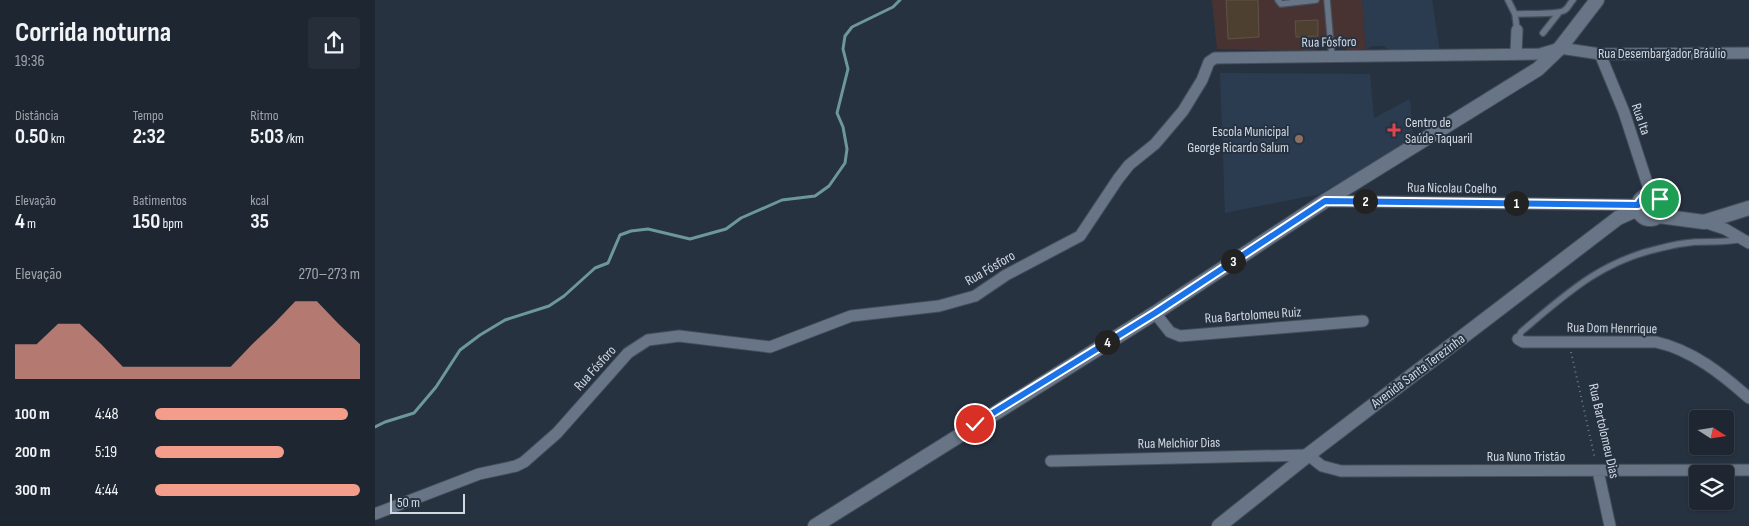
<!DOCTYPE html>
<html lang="pt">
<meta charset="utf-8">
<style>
body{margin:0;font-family:"Sofia Sans Condensed",sans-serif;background:#252e39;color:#f1f3f6;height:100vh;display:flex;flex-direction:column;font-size:19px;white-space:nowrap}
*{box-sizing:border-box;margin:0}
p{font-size:16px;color:#a0a5ab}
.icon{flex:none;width:28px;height:28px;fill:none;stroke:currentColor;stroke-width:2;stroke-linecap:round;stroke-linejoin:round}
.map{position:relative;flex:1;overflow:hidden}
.panel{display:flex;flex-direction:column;background:#1d2631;width:375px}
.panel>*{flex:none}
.needle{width:32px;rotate:102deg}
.fabs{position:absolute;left:1314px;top:410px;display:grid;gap:10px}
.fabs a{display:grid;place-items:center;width:45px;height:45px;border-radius:5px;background:#1d2631;box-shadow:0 1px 4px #0004,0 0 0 1px #3b434d;font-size:25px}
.scale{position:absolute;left:15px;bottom:12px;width:75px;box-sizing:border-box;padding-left:5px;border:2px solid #d1d8e2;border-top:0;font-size:14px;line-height:18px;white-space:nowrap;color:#d1d8e2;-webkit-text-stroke:4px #273241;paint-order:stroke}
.pin{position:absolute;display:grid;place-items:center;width:42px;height:42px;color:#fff;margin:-21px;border:2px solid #fff;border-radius:50%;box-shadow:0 1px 5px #0007}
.km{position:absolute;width:25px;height:25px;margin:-12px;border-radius:50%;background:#222;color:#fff;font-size:14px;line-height:25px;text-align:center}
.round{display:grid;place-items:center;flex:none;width:52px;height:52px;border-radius:5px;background:#252e39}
.head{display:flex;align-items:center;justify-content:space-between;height:85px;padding:0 15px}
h1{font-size:28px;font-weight:700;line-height:38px}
.metrics{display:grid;grid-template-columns:repeat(3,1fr);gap:8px;height:85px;padding:5px 15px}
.metrics div{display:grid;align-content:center}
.metrics b{font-size:21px;font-weight:700}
.metrics small{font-size:14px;font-weight:400}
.metrics p{font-size:14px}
.chart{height:140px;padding:10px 15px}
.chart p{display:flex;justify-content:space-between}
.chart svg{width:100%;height:90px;margin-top:5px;fill:#f49d8b;opacity:.7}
ul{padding:0 15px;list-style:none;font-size:16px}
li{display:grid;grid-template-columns:80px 60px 1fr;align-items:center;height:38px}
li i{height:12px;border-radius:6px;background:#f49d8b}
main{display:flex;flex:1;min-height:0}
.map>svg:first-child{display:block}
.industrial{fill:#483332}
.built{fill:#2c3c50}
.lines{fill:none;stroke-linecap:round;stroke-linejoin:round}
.stream{stroke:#6d989b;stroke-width:3}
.building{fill:#4d4030;stroke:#605343}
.service-casing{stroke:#454f5b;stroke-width:8}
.minor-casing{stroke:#454f5b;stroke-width:13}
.tertiary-casing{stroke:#454f5b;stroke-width:16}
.path{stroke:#707a86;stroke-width:2;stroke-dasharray:1 4;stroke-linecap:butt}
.service{stroke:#687586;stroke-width:5.5}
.minor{stroke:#687586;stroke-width:11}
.tertiary{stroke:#687586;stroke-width:14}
.route-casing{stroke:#fff;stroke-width:10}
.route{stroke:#1a73e8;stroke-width:6}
.health-dot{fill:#e0444e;stroke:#273241;stroke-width:2}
.education-dot{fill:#8d6e63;stroke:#273241;stroke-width:2}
.labels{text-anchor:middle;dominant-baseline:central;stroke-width:4;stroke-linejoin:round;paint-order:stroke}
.street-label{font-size:14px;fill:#d1d8e2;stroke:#273241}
.poi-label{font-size:14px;fill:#d1d8e2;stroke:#273241;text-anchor:start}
</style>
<main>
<section class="panel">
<div class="head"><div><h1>Corrida noturna</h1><p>19:36</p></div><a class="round"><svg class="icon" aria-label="share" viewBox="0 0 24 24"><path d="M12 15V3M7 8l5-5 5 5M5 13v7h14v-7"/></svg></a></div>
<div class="metrics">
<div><p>Distância</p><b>0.50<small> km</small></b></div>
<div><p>Tempo</p><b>2:32</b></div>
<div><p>Ritmo</p><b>5:03<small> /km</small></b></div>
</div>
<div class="metrics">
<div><p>Elevação</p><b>4<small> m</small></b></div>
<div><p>Batimentos</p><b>150<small> bpm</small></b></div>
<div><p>kcal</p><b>35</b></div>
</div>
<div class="chart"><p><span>Elevação</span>270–273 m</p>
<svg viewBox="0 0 160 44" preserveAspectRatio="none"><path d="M0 44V27L10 27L20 17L30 17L40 27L50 38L60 38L70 38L80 38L90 38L100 38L110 27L120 17L130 6L140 6L150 17L160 27V44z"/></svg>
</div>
<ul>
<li><b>100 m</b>4:48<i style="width:94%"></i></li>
<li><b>200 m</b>5:19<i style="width:63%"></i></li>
<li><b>300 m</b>4:44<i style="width:100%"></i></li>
</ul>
</section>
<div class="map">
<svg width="1374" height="526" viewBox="0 0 1374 526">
<rect width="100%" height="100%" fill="#273241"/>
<path class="industrial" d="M837,0H987L991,49L972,50L965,37L948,39L939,51L842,49Z"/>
<path class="built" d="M987,0H1057L1065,52H1016L1009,46H998L991,49Z
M845,73L995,74L999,118L1035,99L1038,141L945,194L850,213Z"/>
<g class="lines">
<path class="stream" d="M0,427L10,422L39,413L61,387L85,350L105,335L130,320L174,306L189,296L220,268L233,263L245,235L256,231L273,229L315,239L351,229L366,218L407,200L440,196L454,186L470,163L472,149L468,127L462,113L473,69L468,49L470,36L477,27L518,7L525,0"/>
</g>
<path class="building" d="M851,0H883L884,37L853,39Z
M943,20V36L921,37L920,21Z"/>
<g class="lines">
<defs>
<path id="service" d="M903,0L906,4L941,0
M952,0L957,57
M1133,0L1140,14L1142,30
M1140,14C1151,13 1184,15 1190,10C1193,8 1195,3 1198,0
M1168,33L1183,14
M1143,339L1146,332C1191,294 1226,261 1286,248C1297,245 1309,243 1320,242C1336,241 1351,243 1366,239"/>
<path id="minor" d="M1141,53L1142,30
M1225,54L1249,112L1276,195
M950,201L1263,205
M1329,222L1350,229L1374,243
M780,313L795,332L805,336L988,321
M1143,339L1148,342H1281C1317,350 1347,374 1374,398
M676,461L933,455L947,466L966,471L1374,470
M1223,471L1235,526
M0,514L104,474L141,466L149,462L182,433L253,353L273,340L304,336L395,347L476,316L564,306L600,296L631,275L705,236L743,179L754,165L780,144L808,111L827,80L834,62L840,58L1165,54L1185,48L1225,54L1374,53"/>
<path id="tertiary" d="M1263 207a12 12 0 1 1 24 0a12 12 0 1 1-24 0Z
M1284,216L1329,222L1374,208
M440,526L780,313L950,201L1163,69L1185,48L1222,0
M844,526L933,455L1243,218L1263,209"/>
</defs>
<use href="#service" class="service-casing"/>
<use href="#minor" class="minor-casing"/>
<use href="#tertiary" class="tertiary-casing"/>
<path class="path" d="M1196,352L1220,459"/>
<use href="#service" class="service"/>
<use href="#minor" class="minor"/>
<use href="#tertiary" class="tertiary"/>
</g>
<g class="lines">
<defs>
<path id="route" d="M600,424L780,313L950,201L1263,205C1267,195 1276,192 1285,199"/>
</defs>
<use href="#route" class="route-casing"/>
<use href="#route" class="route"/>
</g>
<path class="health-dot" d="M1016.5 122.5h5v5h5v5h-5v5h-5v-5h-5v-5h5z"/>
<circle class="education-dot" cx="924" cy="139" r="5"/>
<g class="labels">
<g class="street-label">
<text transform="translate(954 42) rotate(-1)">Rua Fósforo</text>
<text x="1287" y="53">Rua Desembargador Bráulio</text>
<text transform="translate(1266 119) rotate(71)">Rua Ita</text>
<text transform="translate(1077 188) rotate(1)">Rua Nicolau Coelho</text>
<text transform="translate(615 268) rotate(-30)">Rua Fósforo</text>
<text transform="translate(878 315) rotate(-4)">Rua Bartolomeu Ruiz</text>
<text transform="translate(1237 328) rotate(1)">Rua Dom Henrrique</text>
<text transform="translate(220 368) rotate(-48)">Rua Fósforo</text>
<text transform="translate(1043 371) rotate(-37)">Avenida Santa Terezinha</text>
<text transform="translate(1229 431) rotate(77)">Rua Bartolomeu Dias</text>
<text transform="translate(804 443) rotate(-1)">Rua Melchior Dias</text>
<text x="1151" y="456">Rua Nuno Tristão</text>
</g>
<g class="poi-label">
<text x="1030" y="122">Centro de<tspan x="1030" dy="16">Saúde Taquaril</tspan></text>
<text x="914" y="131" text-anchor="end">Escola Municipal<tspan x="914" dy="16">George Ricardo Salum</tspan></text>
</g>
</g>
</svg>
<div class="fabs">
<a><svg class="needle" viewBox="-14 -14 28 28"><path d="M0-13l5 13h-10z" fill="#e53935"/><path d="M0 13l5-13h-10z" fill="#a0a5ab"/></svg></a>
<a><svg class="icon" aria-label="layers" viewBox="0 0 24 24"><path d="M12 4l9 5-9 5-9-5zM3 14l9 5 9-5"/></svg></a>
</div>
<div class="scale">50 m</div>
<div class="pin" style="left:1285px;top:199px;background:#1e9e55"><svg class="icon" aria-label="arrive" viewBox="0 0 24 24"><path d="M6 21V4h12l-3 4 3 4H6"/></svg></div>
<div class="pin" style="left:600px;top:424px;background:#d93025"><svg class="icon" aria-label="check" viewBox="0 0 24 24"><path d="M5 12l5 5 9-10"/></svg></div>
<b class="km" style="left:1141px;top:203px">1</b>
<b class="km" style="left:990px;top:201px">2</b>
<b class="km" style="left:858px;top:261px">3</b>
<b class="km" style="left:732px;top:342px">4</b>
</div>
</main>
